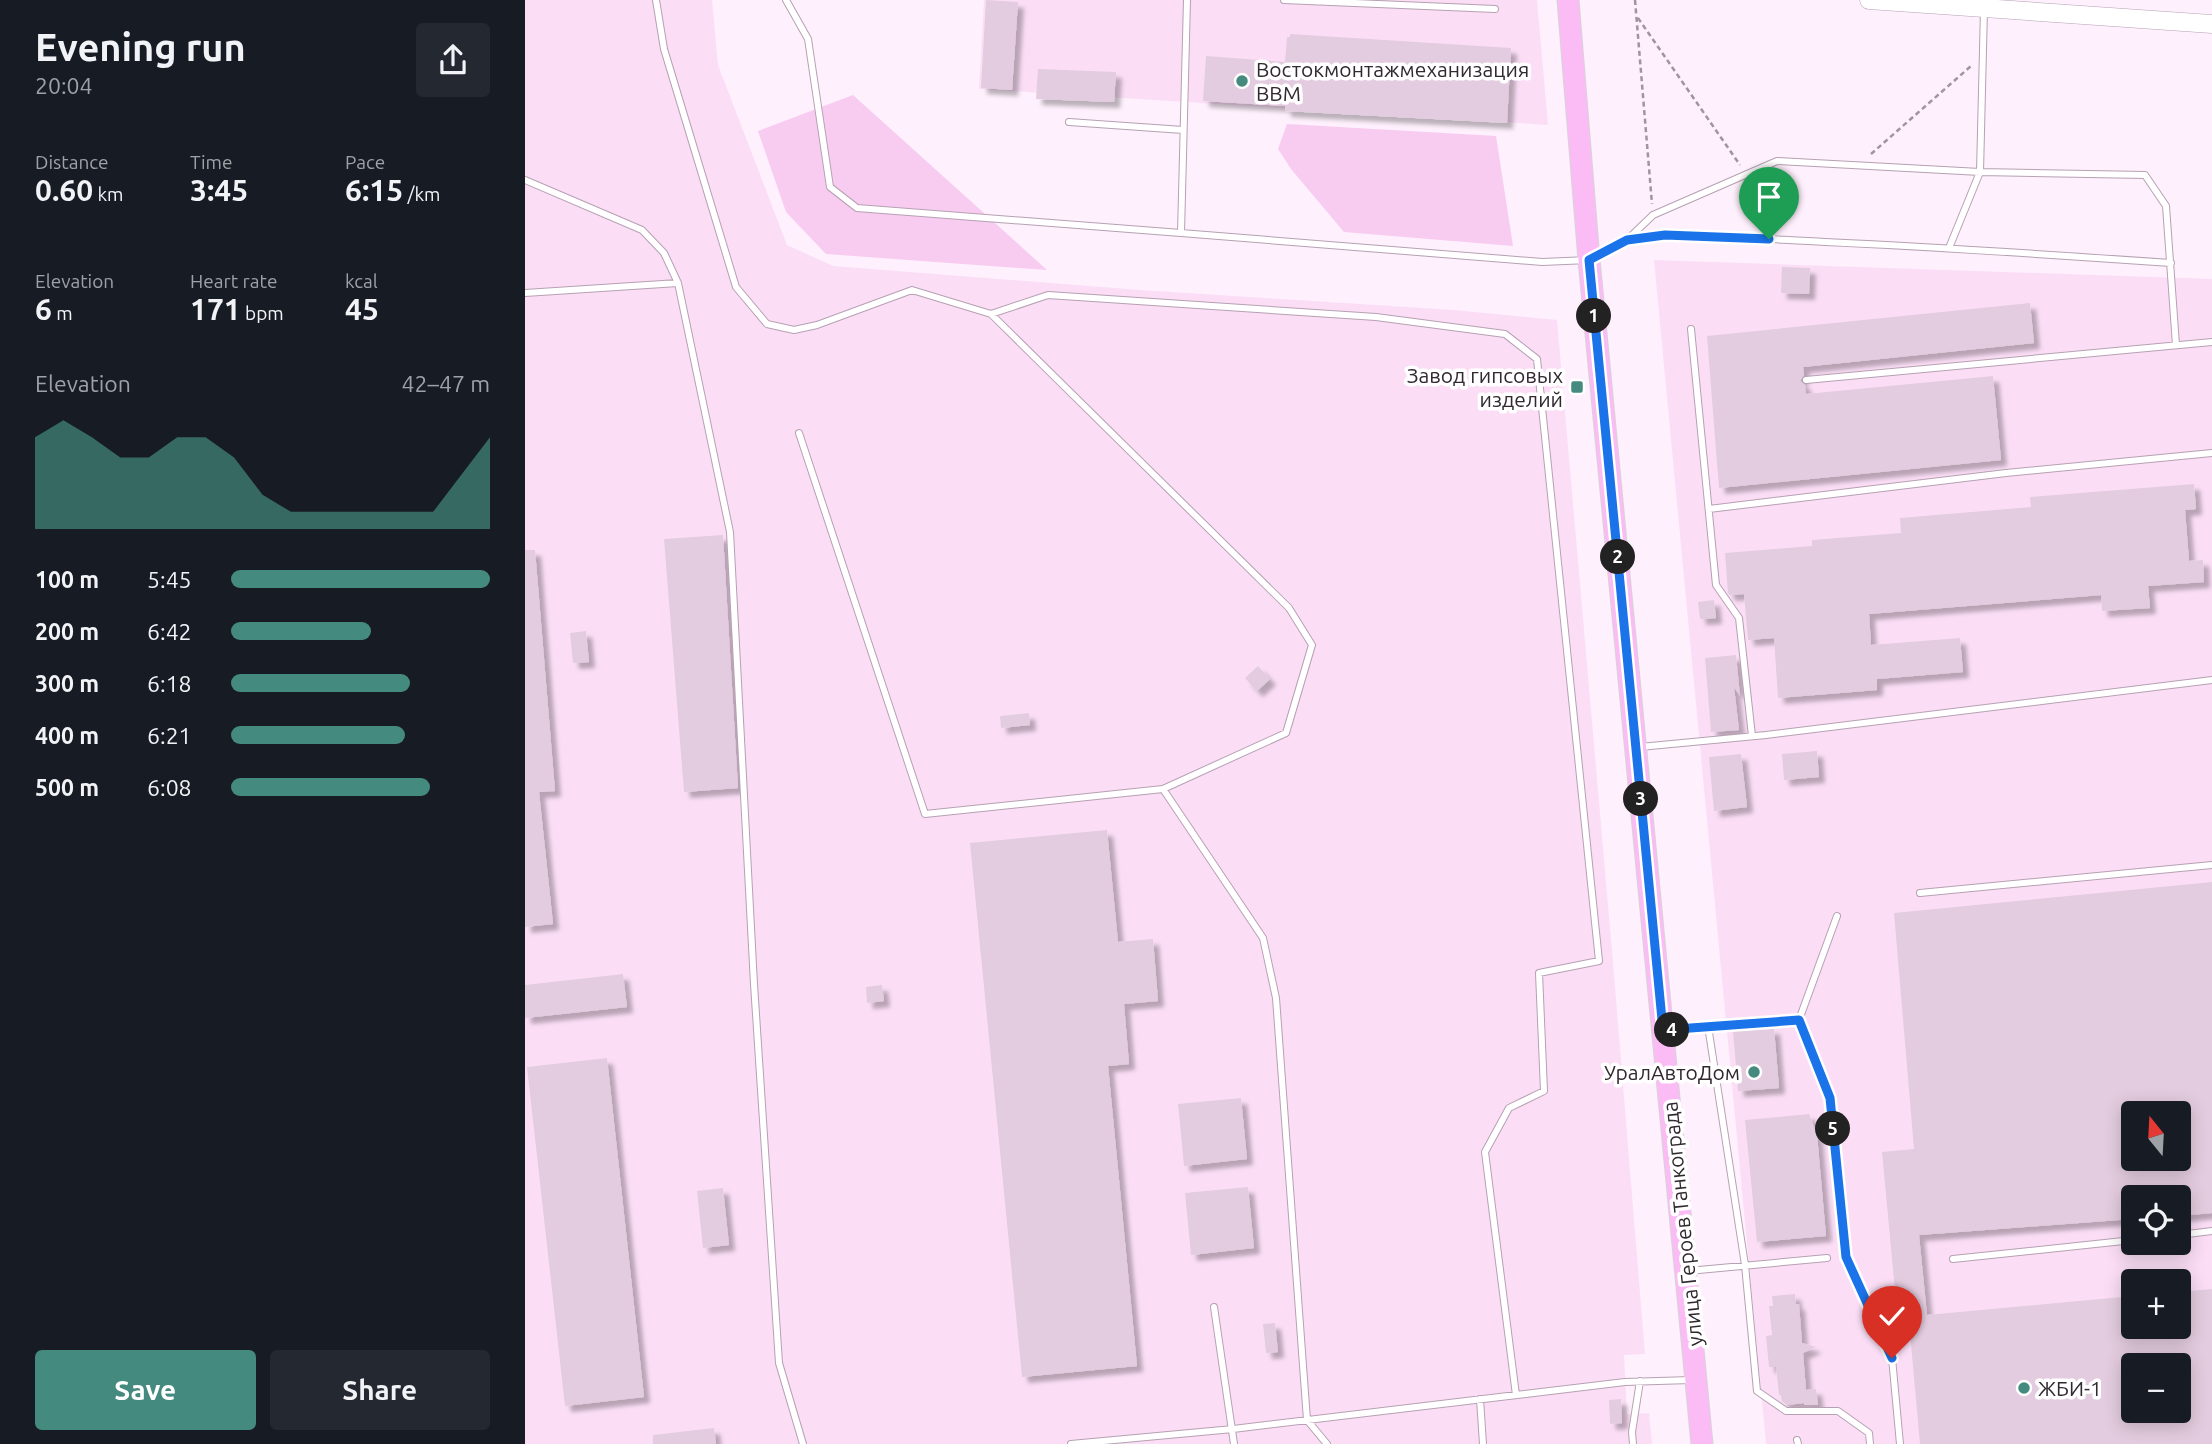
<!DOCTYPE html>
<meta charset="utf-8">
<style>
body{margin:0;font-family:Ubuntu,sans-serif;background:#242831;color:#f1f3f6;height:100vh;display:flex;flex-direction:column;font-size:26px;white-space:nowrap}
*{box-sizing:border-box;margin:0}
p{font-size:23px;color:#9ea1a6}
.icon{flex:none;width:38px;height:38px;fill:none;stroke:currentColor;stroke-width:2;stroke-linecap:round;stroke-linejoin:round}
.map{position:relative;flex:1;overflow:hidden}
.details{display:flex;flex-direction:column;background:#171b24;width:525px}
.details>*{flex:none}
.needle{width:46px;rotate:342deg}
.tools{position:absolute;left:1596px;top:1101px;display:grid;gap:14px}
.tools a{display:grid;place-items:center;width:70px;height:70px;border-radius:7px;background:#171b24;box-shadow:0 4px 18px #0003;font-size:35px}
.pin{position:absolute;display:grid;place-items:center;width:60px;height:60px;color:#fff;margin:-72px -30px;border-radius:50% 50% 50% 0;rotate:-45deg;box-shadow:0 0 7px #0007}
.pin .icon{rotate:45deg}
.km{position:absolute;width:35px;height:35px;margin:-18px;border-radius:50%;background:#222;color:#fff;font-size:19px;line-height:35px;text-align:center}
.round{display:grid;place-items:center;flex:none;width:74px;height:74px;border-radius:7px;background:#242831}
.overview{display:flex;align-items:center;justify-content:space-between;height:119px;padding:0 35px}
h1{font-size:38px;font-weight:700;line-height:52px}
.metrics{display:grid;grid-template-columns:repeat(3,1fr);gap:10px;height:119px;padding:7px 35px}
.metrics div{display:grid;align-content:center}
.metrics b{font-size:30px;font-weight:700}
.metrics small{font-size:19px;font-weight:400}
.metrics p{font-size:19px}
.chart{height:196px;padding:14px 35px}
.chart p{display:flex;justify-content:space-between}
.chart svg{width:100%;height:126px;margin-top:7px;fill:#458a7e;opacity:.7}
.cta{display:flex;gap:14px;margin-top:auto;padding:14px 35px}
.cta a{flex:1;height:80px;border-radius:7px;background:#458a7e;color:#fff;font-size:28px;font-weight:700;line-height:80px;text-align:center}
.cta a+a{background:#242831;color:#f1f3f6}
ul{padding:0 35px;list-style:none;font-size:23px}
li{display:grid;grid-template-columns:112px 84px 1fr;align-items:center;height:52px}
li i{height:18px;border-radius:9px;background:#458a7e}
main{display:flex;flex:1;min-height:0}
.map>svg:first-child{display:block}
.built{fill:#fbdef6;fill-rule:evenodd}
.green{fill:#f8cbf1}
.building{fill:#e3ccdf;fill-rule:evenodd;filter:url(#shadow)}
.lines{fill:none;stroke-linecap:round;stroke-linejoin:round}
.lane-casing{stroke:#b6a1b2;stroke-width:8}
.secondary-casing{stroke:#b6a1b2;stroke-width:19}
.primary-casing{stroke:#d6d4d6;stroke-width:23}
.path{stroke:#a0959f;stroke-width:2.5;stroke-dasharray:5 3.5;stroke-linecap:butt}
.lane{stroke:#fff;stroke-width:6}
.secondary{stroke:#fff;stroke-width:18}
.primary{stroke:#fbbbf5;stroke-width:21}
.route-casing{stroke:#fff;stroke-width:14}
.route{stroke:#1a73e8;stroke-width:9}
.poi-dot{fill:#458a7e;stroke:#fff;stroke-width:2.5}
.labels{text-anchor:middle;dominant-baseline:central;stroke-width:7;stroke-linejoin:round;paint-order:stroke}
.poi-label{font-size:21px;fill:#312930;stroke:#fff;text-anchor:start}
.street-label{font-size:21px;fill:#312930;stroke:#fff}
</style>
<main>
<section class="details">
<div class="overview"><div><h1>Evening run</h1><p>20:04</p></div><a class="round"><svg class="icon" aria-label="share" viewBox="0 0 24 24"><path d="M12 15V3M7 8l5-5 5 5M5 13v7h14v-7"/></svg></a></div>
<div class="metrics">
<div><p>Distance</p><b>0.60<small> km</small></b></div>
<div><p>Time</p><b>3:45</b></div>
<div><p>Pace</p><b>6:15<small> /km</small></b></div>
</div>
<div class="metrics">
<div><p>Elevation</p><b>6<small> m</small></b></div>
<div><p>Heart rate</p><b>171<small> bpm</small></b></div>
<div><p>kcal</p><b>45</b></div>
</div>
<div class="chart"><p><span>Elevation</span>42–47 m</p>
<svg viewBox="0 0 160 44" preserveAspectRatio="none"><path d="M0 44V12L10 6L20 12L30 19L40 19L50 12L60 12L70 19L80 32L90 38L100 38L110 38L120 38L130 38L140 38L150 25L160 12V44z"/></svg>
</div>
<ul>
<li><b>100 m</b>5:45<i style="width:100%"></i></li>
<li><b>200 m</b>6:42<i style="width:54%"></i></li>
<li><b>300 m</b>6:18<i style="width:69%"></i></li>
<li><b>400 m</b>6:21<i style="width:67%"></i></li>
<li><b>500 m</b>6:08<i style="width:77%"></i></li>
</ul>
<div class="cta"><a>Save</a><a>Share</a></div>
</section>
<div class="map">
<svg width="1687" height="1444" viewBox="0 0 1687 1444">
<defs>
<filter id="shadow"><feDropShadow dx="6" dy="6" stdDeviation="2" flood-color="#0004"/></filter>
</defs>
<rect width="100%" height="100%" fill="#fef0fc"/>
<path class="built" d="M0,0H187L193,65L262,245L308,266L615,290L929,310L1032,320L1088,962L1120,1354L1099,1355L1102,1414L1124,1413L1127,1444H0Z
M459,0H1012L1023,125L454,89Z
M1129,260L1687,279V1444H1241ZM1608,1113H1654V1158H1608ZM1608,1197H1654V1242H1608ZM1608,1281H1654V1326H1608ZM1608,1365H1654V1410H1608Z"/>
<path class="green" d="M328,95L522,270L301,254L261,212L233,131Z
M762,124L971,136L988,246L819,232L766,169L753,149Z"/>
<path class="building" d="M461,0L493,2L487,90L456,88Z
M765,34L986,48L982,123L760,111V106L678,101L681,56L760,62L762,37H765Z
M513,69L591,72L589,102L511,99Z
M1257,267L1285,268L1284,294L1256,293Z
M1505,303L1509,343L1278,367L1279,375L1275,381L1280,385L1281,394L1468,376L1476,460L1194,488L1182,336Z
M1669,484L1671,509L1660,510L1664,561L1678,560L1679,582L1623,586L1625,608L1577,611L1576,595L1344,614L1346,645L1435,638L1438,672L1352,679V690L1253,698L1249,638L1223,640L1219,594L1205,595L1203,593L1200,553L1287,546V540L1376,533L1375,518L1506,507L1505,497Z
M198,535L213,788L159,792L139,539Z
M0,550H10L30,791L14,792L28,924L0,927Z
M1189,600L1191,618L1175,619L1173,602Z
M61,631L64,662L48,663L45,633Z
M1211,655L1215,696L1209,687L1214,730L1186,732L1180,658Z
M733,666L745,679L732,691L720,678Z
M504,713L505,725L476,728L475,716Z
M1292,751L1294,777L1259,780L1257,754Z
M1216,754L1222,807L1189,811L1184,757Z
M582,830L593,942L628,939L633,1001L599,1004L604,1064L583,1066L612,1366L497,1377L445,843Z
M1687,882V1213L1654,1216V1197H1608V1219L1394,1235L1402,1315L1608,1296V1326H1654V1292L1687,1289V1444H1395L1383,1311L1372,1312L1357,1152L1389,1149L1369,913ZM1608,1113H1654V1158H1608ZM1608,1365H1654V1410H1608Z
M98,974L102,1007L0,1018V985Z
M357,985L359,1001L342,1003L341,987Z
M1249,1028L1254,1088L1213,1091L1208,1031Z
M82,1058L119,1397L40,1406L2,1067Z
M716,1098L722,1159L659,1166L653,1104Z
M1284,1114L1292,1135L1301,1236L1232,1242L1220,1120Z
M723,1187L729,1248L666,1255L660,1193Z
M198,1188L204,1245L178,1248L172,1191Z
M1270,1294L1271,1304H1274L1277,1343L1291,1347L1278,1353L1281,1390L1291,1389L1293,1405H1279V1403L1262,1405L1257,1401L1256,1395H1254L1251,1367H1244L1241,1336L1247,1335L1244,1306H1248L1247,1296Z
M750,1323L753,1352L741,1353L738,1324Z
M1096,1399L1097,1423L1085,1424L1084,1400Z
M189,1428L191,1444H128V1435Z"/>
<g class="lines">
<defs>
<path id="lane" d="M131,0L139,49L211,287L242,324L269,330L292,325L387,290L466,314L523,295L851,317L980,334L1012,359L1074,961L1014,973L1019,1091L984,1108L960,1152L991,1395
M261,0L283,39L305,187L332,208L656,233
M662,0L656,233L1017,262L1064,260L1102,240L1128,215L1252,161L1455,172L1620,175L1641,206L1651,345
M759,0L970,9
M544,122L658,130
M1226,173L1244,218V239
M0,180L117,230L139,253L153,283L205,532L229,984L254,1363L278,1444
M1104,240C1169,232 1235,239 1300,242C1416,247 1531,255 1646,263
M1424,248L1455,172L1459,9
M0,293L153,283
M1166,329L1191,585L1214,618L1227,736
M1281,380L1687,342
M274,433L400,814L638,789L761,733L787,645L764,608L466,314
M1184,509L1481,473L1687,453
M1115,747L1241,735L1687,680
M638,789L738,938L751,998L782,1420L802,1444
M1395,893L1687,865
M1312,916L1274,1020L1305,1098L1321,1257L1367,1358L1375,1444
M1183,1026L1220,1265L1232,1391L1261,1411H1313L1344,1433L1345,1444
M1140,1030L1274,1020
M1654,1235L1687,1231
M1428,1259L1608,1240
M1163,1271L1302,1258
M689,1307L709,1444
M955,1399L958,1444
M1272,1440L1273,1444
M546,1444L708,1429L1100,1382L1166,1380
M1108,1444L1107,1432L1115,1381"/>
<path id="secondary" d="M1344,0L1687,24"/>
<path id="primary" d="M1043,0L1064,260L1177,1444"/>
</defs>
<use href="#lane" class="lane-casing"/>
<use href="#secondary" class="secondary-casing"/>
<use href="#primary" class="primary-casing"/>
<path class="path" d="M1110,0L1127,204
M1113,18L1215,165
M1346,154L1446,66"/>
<use href="#lane" class="lane"/>
<use href="#secondary" class="secondary"/>
<use href="#primary" class="primary"/>
</g>
<g class="lines">
<defs>
<path id="route" d="M1244,239L1140,235L1102,240L1064,260L1138,1030L1274,1020L1305,1098L1321,1257L1367,1358"/>
</defs>
<use href="#route" class="route-casing"/>
<use href="#route" class="route"/>
</g>
<g class="poi-dot">
<circle cx="717" cy="81" r="7"/>
<rect x="1045" y="380" width="14" height="14" rx="3.5"/>
<circle cx="1229" cy="1072" r="7"/>
<circle cx="1499" cy="1388" r="7"/>
</g>
<g class="labels">
<g class="poi-label">
<text x="731" y="69">Востокмонтажмеханизация<tspan x="731" dy="24">ВВМ</tspan></text>
<text x="1038" y="375" text-anchor="end">Завод гипсовых<tspan x="1038" dy="24">изделий</tspan></text>
<text x="1215" y="1072" text-anchor="end">УралАвтоДом</text>
<text x="1513" y="1388">ЖБИ-1</text>
</g>
<g class="street-label">
<text transform="translate(1157 1224) rotate(-96)">улица Героев Танкограда</text>
</g>
</g>
</svg>
<div class="tools">
<a><svg class="needle" viewBox="-14 -14 28 28"><path d="M0-13l5 13h-10z" fill="#e53935"/><path d="M0 13l5-13h-10z" fill="#9ea1a6"/></svg></a>
<a><svg class="icon" aria-label="locate" viewBox="0 0 24 24"><circle cx="12" cy="12" r="6"/><path d="M12 2v4M12 18v4M2 12h4M18 12h4"/></svg></a>
<a>+</a>
<a>−</a>
</div>
<div class="pin" style="left:1244px;top:239px;background:#1e9e55"><svg class="icon" aria-label="arrive" viewBox="0 0 24 24"><path d="M6 21V4h12l-3 4 3 4H6"/></svg></div>
<div class="pin" style="left:1367px;top:1358px;background:#d93025"><svg class="icon" aria-label="check" viewBox="0 0 24 24"><path d="M5 12l5 5 9-10"/></svg></div>
<b class="km" style="left:1069px;top:316px">1</b>
<b class="km" style="left:1093px;top:557px">2</b>
<b class="km" style="left:1116px;top:799px">3</b>
<b class="km" style="left:1147px;top:1030px">4</b>
<b class="km" style="left:1308px;top:1129px">5</b>
</div>
</main>
